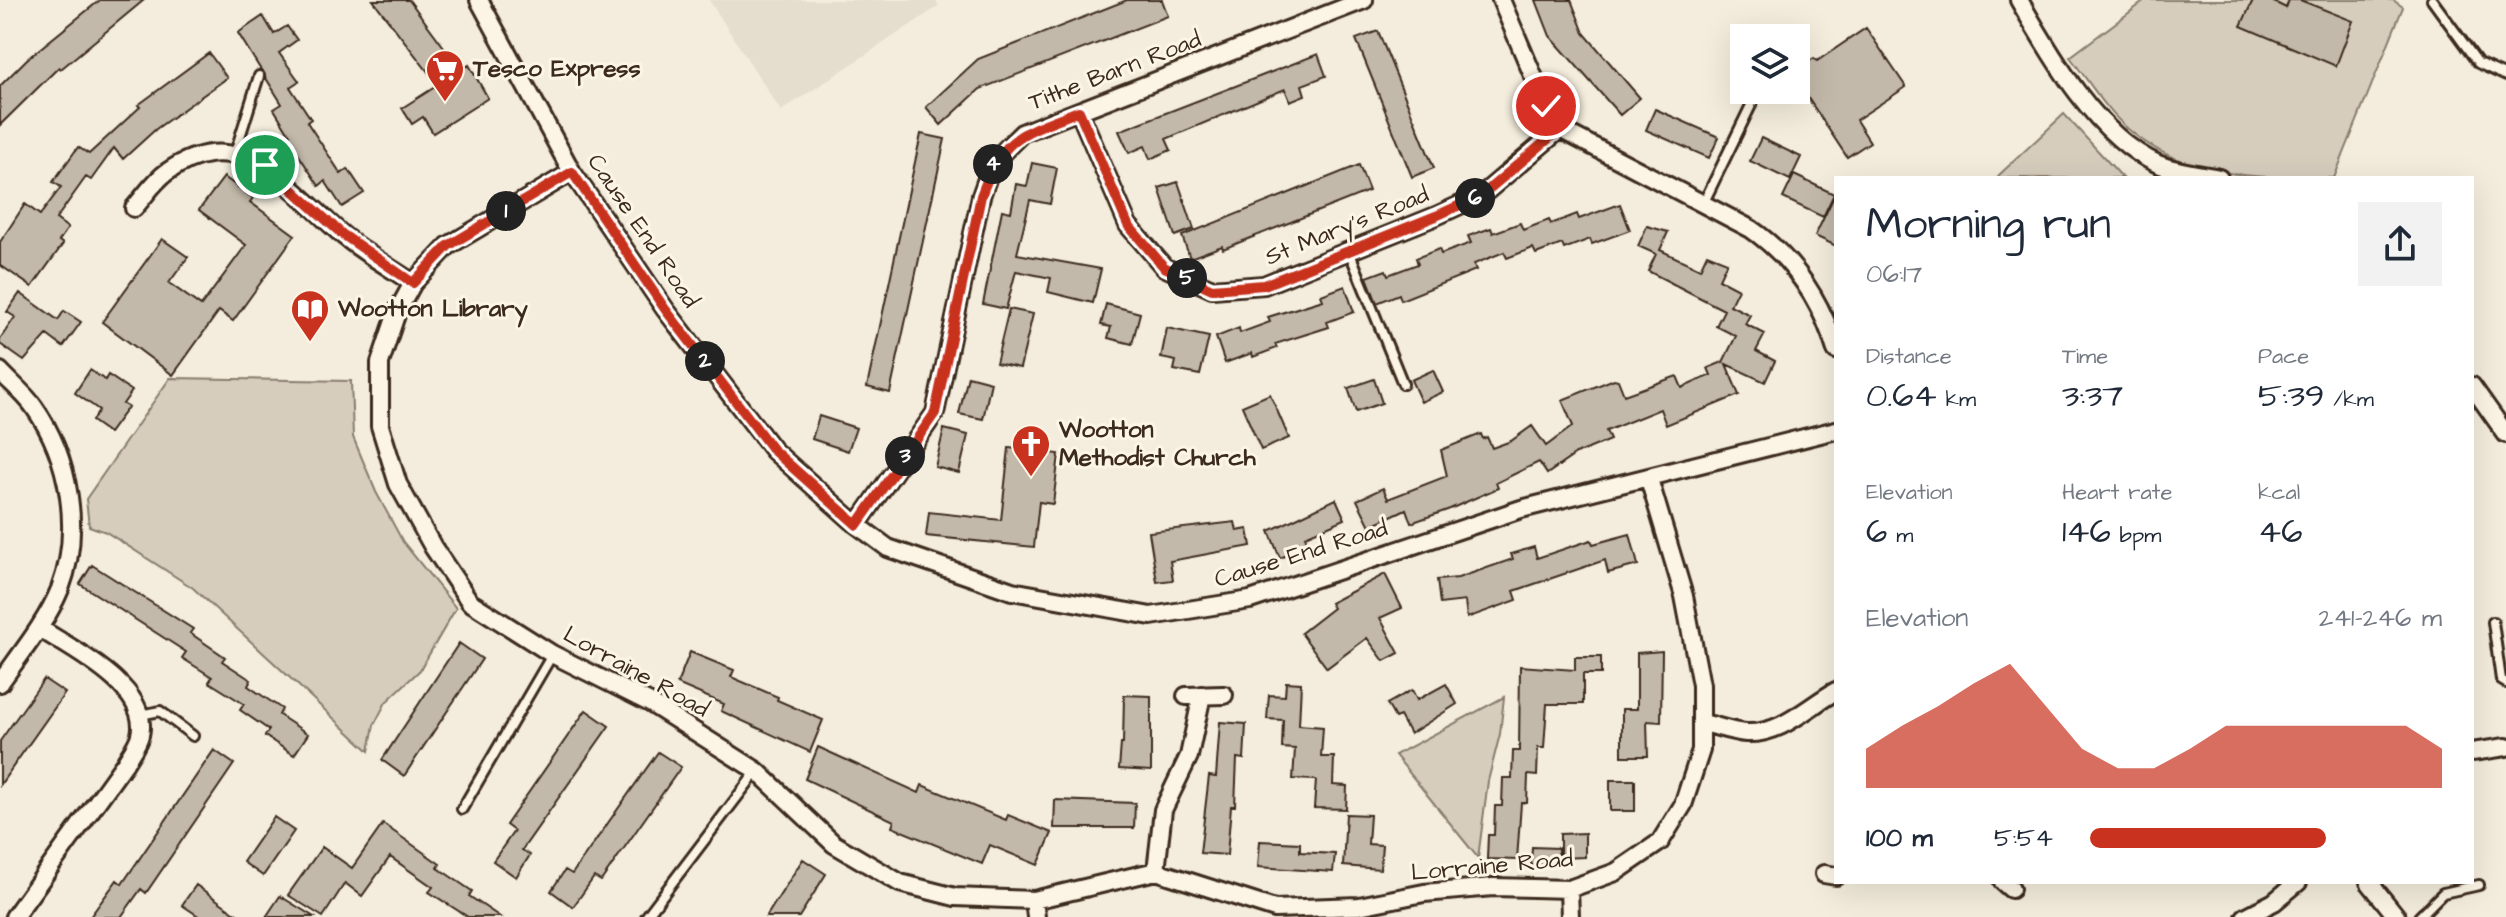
<!DOCTYPE html>
<meta charset="utf-8">
<style>
body{margin:0;font-family:"Architects Daughter",sans-serif;background:#f2f2f3;color:#1f2937;height:100vh;display:flex;flex-direction:column;font-size:30px;white-space:nowrap}
*{box-sizing:border-box;margin:0}
p{font-size:26px;color:#747a83}
.icon{flex:none;width:44px;height:44px;fill:none;stroke:currentColor;stroke-width:2;stroke-linecap:round;stroke-linejoin:round}
.map{position:relative;flex:1;overflow:hidden}
.sheet{position:absolute;left:1834px;top:176px;width:640px;height:708px;display:flex;flex-direction:column;background:#fff;border-radius:0px;box-shadow:0 8px 32px #0002}
.sheet>*{flex:none}
.buttons{position:absolute;left:1730px;top:24px;display:grid;gap:16px}
.buttons a{display:grid;place-items:center;width:80px;height:80px;border-radius:0px;background:#fff;box-shadow:0 8px 32px #0002;font-size:40px}
.pin{position:absolute;display:grid;place-items:center;width:68px;height:68px;color:#fff;margin:-34px;border:4px solid #fff;border-radius:50%;box-shadow:0 2px 8px #0007}
.km{position:absolute;width:40px;height:40px;margin:-20px;border-radius:50%;background:#222;color:#fff;font-size:22px;line-height:40px;text-align:center}
.round{display:grid;place-items:center;flex:none;width:84px;height:84px;border-radius:0px;background:#f2f2f3}
.head{display:flex;align-items:center;justify-content:space-between;height:136px;padding:0 32px}
h1{font-size:44px;font-weight:600;line-height:60px}
.metrics{display:grid;grid-template-columns:repeat(3,1fr);gap:12px;height:136px;padding:8px 32px}
.metrics div{display:grid;align-content:center}
.metrics b{font-size:34px;font-weight:600}
.metrics small{font-size:22px;font-weight:400}
.metrics p{font-size:22px}
.chart{height:224px;padding:16px 32px}
.chart p{display:flex;justify-content:space-between}
.chart svg{width:100%;height:144px;margin-top:8px;fill:#c8321e;opacity:.7}
ul{padding:0 32px;list-style:none;font-size:26px}
li{display:grid;grid-template-columns:128px 96px 1fr;align-items:center;height:60px}
li i{height:20px;border-radius:10px;background:#c8321e}
.map>svg:first-child{display:block}
.built{fill:#e5ddce}
.green{fill:#d6cdbd;stroke:#887c6e;stroke-width:2}
.building{fill:#c3b9aa;stroke:#3b2a1e;stroke-width:2}
.lines{fill:none;stroke-linecap:round;stroke-linejoin:round}
.lane-casing{stroke:#3b2a1e;stroke-width:14}
.street-casing{stroke:#3b2a1e;stroke-width:22}
.lane{stroke:#fcf5e5;stroke-width:8}
.street{stroke:#fcf5e5;stroke-width:16}
.route-casing{stroke:#fff;stroke-width:16}
.route{stroke:#c8321e;stroke-width:10}
.labels{text-anchor:middle;dominant-baseline:central;stroke-width:6;stroke-linejoin:round;paint-order:stroke}
.poi-label{font-size:24px;font-weight:bold;fill:#3b2a1e;stroke:#fcf5e5;text-anchor:start}
.street-label{font-size:24px;fill:#3b2a1e;stroke:#fcf5e5}
</style>
<div class="map">
<svg width="2506" height="917" viewBox="0 0 2506 917">
<rect width="100%" height="100%" fill="#f4eddd"/>
<filter id="ink" filterUnits="userSpaceOnUse"><feTurbulence type="fractalNoise" baseFrequency=".0125" numOctaves="2"/><feDisplacementMap in="SourceGraphic" scale="16" xChannelSelector="R" yChannelSelector="G"/><feConvolveMatrix kernelMatrix="1 2 1 2 8 2 1 2 1" color-interpolation-filters="sRGB"/></filter>
<g filter="url(#ink)">
<path class="built" d="M709,0H935L939,6L781,111Z"/>
<path class="green" d="M2146,0H2393L2403,7L2334,178C2262,178 2186,180 2128,129C2106,110 2088,80 2070,57Z
M2064,114L2123,178H2000L1998,176Z
M170,378L351,381L353,437L376,492L403,542L456,608L420,670L386,702L374,725L369,751L193,588L106,532L89,526L86,499Z
M1504,697L1500,734L1488,781L1478,858L1395,755Z"/>
<path class="building" d="M100,0H144L61,69L59,67L0,125V86L27,59Z
M373,0H409L461,70L469,65L488,98L433,133L423,117L412,124L402,108L438,85Z
M1127,0H1162L1168,16L980,89L941,125L926,107L978,59Z
M1536,0H1571L1584,33L1640,98L1620,115L1550,36Z
M2253,0H2270L2286,8L2289,0H2300L2353,21L2336,66L2241,26Z
M263,16L274,34L287,26L297,40L279,53L299,81L290,87L311,119L307,122L341,174L348,169L364,193L342,207L325,181L319,186L287,137L290,135L274,109L282,104L238,33Z
M1866,28L1906,87L1856,120L1870,142L1847,157L1796,80V70L1814,58L1817,61Z
M1378,31L1434,168L1412,177L1356,39Z
M209,53L227,78L156,129L123,159L114,148L91,180L86,177L56,219L68,228L59,241L63,244L32,287L0,265V242L10,227L25,204L40,215L61,187L53,182L78,147L89,154L140,107L138,105Z
M1318,54L1326,76L1302,85L1305,95L1290,101L1285,89L1166,139L1171,150L1150,159L1145,146L1129,153L1119,131Z
M1655,109L1719,137L1709,158L1646,130Z
M921,134L945,139L890,393L867,387Z
M1761,138L1801,157L1790,180L1750,161Z
M1032,163L1057,168L1050,204L1030,200L1017,254L1101,269L1093,303L1048,292L1051,278L1016,271L1006,309L983,304L1002,210L1011,212L1016,184L1027,186Z
M1359,165L1369,191L1223,249L1222,246L1190,258L1182,236Z
M1794,175L1834,194L1823,217L1783,198Z
M224,177L253,198L250,202L295,235L233,321L219,311L173,375L102,322L162,239L188,257L169,283L201,306L246,245L199,210Z
M1178,182L1194,229L1175,236L1159,188Z
M1836,192V246L1815,236Z
M1620,204L1630,230L1592,244L1590,239L1564,249L1562,244L1536,254L1533,248L1507,258L1504,252L1474,264L1476,270L1401,300L1399,294L1377,303L1367,277L1386,270L1388,275L1418,264L1416,258L1439,249L1441,254L1471,243L1468,236L1491,228L1493,233L1520,223L1523,230L1549,220L1551,224L1577,214L1579,219Z
M1647,226L1668,232L1660,250L1700,269L1707,254L1727,262L1719,279L1738,289L1730,305L1750,315L1745,324L1765,334L1756,351L1775,361L1765,382L1726,364L1739,395L1666,425L1660,409L1606,431L1610,440L1576,454L1547,474L1539,462L1496,483L1498,488L1450,509L1411,523L1406,509L1370,526L1357,500L1383,488L1388,499L1447,476L1441,450L1481,434L1483,439L1487,437L1492,448L1511,441L1532,426L1546,446L1573,426L1562,400L1614,379L1618,380L1624,395L1677,376L1682,388L1711,375L1708,368L1723,362L1736,336L1716,326L1724,310L1648,271L1656,254L1638,246Z
M1345,286L1354,312L1327,322L1329,327L1275,344L1277,348L1253,357L1252,353L1225,363L1216,337L1239,328L1240,333L1270,322L1268,317L1323,300L1321,295Z
M20,293L58,320L64,311L81,322L63,347L47,335L24,361L0,344V339L15,317L7,312Z
M1106,304L1140,313L1132,344L1108,338L1111,327L1101,325Z
M1009,309L1033,314L1020,368L996,363Z
M1167,328L1209,337L1200,375L1174,370L1176,361L1161,358Z
M90,370L105,380L108,375L132,391L123,404L128,407L109,433L92,421L99,410L75,393Z
M1433,370L1443,392L1421,402L1411,380Z
M968,376L991,382L983,419L959,414Z
M1374,379L1382,403L1356,412L1348,388Z
M1270,394L1289,438L1261,450L1242,406Z
M819,416L856,428L848,451L812,439Z
M944,429L968,435L959,473L935,467Z
M1009,448L1059,454L1053,504L1039,502L1034,547L926,536L929,512L1001,520Z
M1336,499L1345,519L1305,536L1309,546L1280,558L1269,531Z
M1235,522L1237,531L1248,529L1251,546L1170,561L1173,580L1157,582L1149,532Z
M1630,534L1638,565L1608,573L1605,560L1514,591L1517,600L1467,618L1465,601L1440,604L1437,580L1458,578L1513,559L1511,554L1534,547L1537,558L1591,540L1593,544Z
M92,565L193,629L190,633L225,657L222,661L251,680L248,686L282,709L279,715L308,734L294,755L265,736L269,730L240,710L244,704L209,682L212,677L182,658L186,652L80,584Z
M1385,574L1402,608L1380,618L1399,653L1384,661L1367,638L1327,668L1301,633L1333,608L1330,603Z
M459,643L482,659L404,776L382,760Z
M1662,651L1661,722L1647,721L1648,756H1622V709H1637V653Z
M690,652L734,670L731,677L778,697L777,700L823,720L810,752L721,711L724,704L677,684Z
M1575,657H1601V674H1583V704H1547L1544,748H1538L1537,776L1528,775L1527,803H1521L1517,860L1487,859L1488,835H1494L1495,806H1502L1503,778H1512L1513,751H1519L1520,666L1575,670Z
M44,679L65,693L0,785V741Z
M1286,682L1301,683L1299,725L1323,727L1321,757H1334L1333,785L1347,786L1346,809L1314,808L1316,780L1293,779L1295,749L1282,748L1283,720L1267,719L1269,695L1285,696Z
M1446,684L1457,704L1410,734L1400,716L1395,718L1387,704L1412,690L1417,700Z
M1124,695L1151,696V771L1119,769L1121,744H1123Z
M586,710L609,726L522,850L530,855L516,877L493,861L514,831L506,825Z
M1220,722L1246,724L1244,759L1237,758L1235,806H1231L1227,855L1200,853L1209,776L1216,777Z
M818,747L919,793L922,785L1006,820L1008,815L1052,833L1038,865L990,845L982,864L892,827L894,821L805,779Z
M214,750L234,764L146,893L141,889L121,917H90L117,880L122,884Z
M658,752L681,767L601,881L594,877L573,907L551,891L565,870L572,874Z
M1610,780H1635V811H1610Z
M1055,800L1135,803L1134,828H1054Z
M1346,814L1370,815L1368,844L1382,845L1380,869L1343,866Z
M274,817L294,831L263,876L243,862Z
M383,824L440,864L438,868L472,891L469,896L500,917H468L429,892L433,887L390,857L362,896L345,883L323,917L288,895L322,847L352,868Z
M1585,833V857L1560,858V834Z
M1260,841L1300,843V852L1335,854L1333,872L1258,867Z
M1532,847L1558,848V865H1531Z
M803,859L826,874L799,917H766Z
M196,885L241,917H200L182,905Z
M280,896L314,917H266Z"/>
<g class="lines">
<defs>
<path id="lane" d="M2432,0L2478,63L2506,76
M235,153L259,76
M1703,204L1757,93
M1349,251L1403,384
M2493,622L2501,680L2506,683
M140,715L160,711L193,736
M462,809L552,655
M646,917L757,771
M2419,917L2443,893L2479,885"/>
<path id="street" d="M479,0L572,172L665,309L773,450L857,525L888,548L1012,591L1151,616L1250,600L1521,509L1836,430
M2019,0C2051,56 2097,137 2158,164C2177,172 2200,174 2219,178
M1079,111L1128,225L1164,267L1212,289L1264,285L1436,216L1482,195L1560,129L1546,106L1501,0
M1560,129L1751,229C1794,259 1821,300 1836,350
M572,172L448,246L413,283L397,312L380,363V426L398,484L433,547L470,602L552,654L650,703L757,771L834,844L900,883L955,897L1034,900L1156,871L1275,909L1359,906L1424,893L1493,887L1569,889L1616,872L1660,842L1683,805L1701,750V685L1684,596L1649,479
M134,208C144,197 154,181 167,172C239,121 287,186 338,231C360,251 388,266 413,283
M0,371C11,383 25,394 34,407C70,458 82,531 60,589C46,623 21,653 0,683
M2472,386L2506,434
M857,525L935,413L981,196L993,162L1022,133L1364,0
M1186,696L1224,695
M1703,723C1717,726 1732,732 1746,733C1781,735 1807,707 1836,691
M2472,752L2506,747
M1156,871L1163,810L1189,756L1202,695
M1824,874L1836,876
M2003,882L2011,889
M2369,882L2397,917
M1569,889L1570,917
M1034,900L1036,917
M14,917L125,763C130,754 138,744 140,735C151,688 72,649 39,628
M2245,917L2274,902L2298,882"/>
</defs>
<use href="#lane" class="lane-casing"/>
<use href="#street" class="street-casing"/>
<use href="#lane" class="lane"/>
<use href="#street" class="street"/>
</g>
</g>
<g class="lines" filter="url(#ink)">
<defs>
<path id="route" d="M265,165L342,234L413,283L448,246L572,172L665,309L773,450L857,525L935,413L981,196C1003,135 1022,133 1079,111L1128,225L1164,267L1212,289L1264,285L1436,216L1482,195L1560,129L1546,106"/>
</defs>
<use href="#route" class="route-casing"/>
<use href="#route" class="route"/>
</g>
<defs>
<symbol id="supermarket-pin" viewBox="-11 -11 22 30"><path d="M0 17L-7.5 6A9.5 9.5 0 1 1 7.5 6Z" fill="#c8321e" stroke="#fcf5e5"/><path d="M-6-5.5h2.5l.6 2H6L4.5 2H-2.5L-4.4-4H-6ZM-1.5 3.2a1.3 1.3 0 1 0 .1 0ZM3 3.2a1.3 1.3 0 1 0 .1 0Z" fill="#fff"/></symbol>
<symbol id="library-pin" viewBox="-11 -11 22 30"><path d="M0 17L-7.5 6A9.5 9.5 0 1 1 7.5 6Z" fill="#c8321e" stroke="#fcf5e5"/><path d="M-6-4Q-3-5.5-.7-3.5V5Q-3 3-6 4ZM6-4Q3-5.5 .7-3.5V5Q3 3 6 4Z" fill="#fff"/></symbol>
<symbol id="church-pin" viewBox="-11 -11 22 30"><path d="M0 17L-7.5 6A9.5 9.5 0 1 1 7.5 6Z" fill="#c8321e" stroke="#fcf5e5"/><path d="M-1.2-6h2.4v3.5h3.3v2.4h-3.3V6h-2.4V-.1h-3.3v-2.4h3.3Z" fill="#fff"/></symbol>
</defs>
<g fill-rule="evenodd">
<use href="#supermarket-pin" x="423" y="47" width="44" height="60"/>
<use href="#library-pin" x="288" y="287" width="44" height="60"/>
<use href="#church-pin" x="1009" y="422" width="44" height="60"/>
</g>
<g class="labels">
<g class="poi-label">
<text x="473" y="69">Tesco Express</text>
<text x="338" y="309">Wootton Library</text>
<text x="1059" y="430">Wootton<tspan x="1059" dy="28">Methodist Church</tspan></text>
</g>
<g class="street-label">
<text transform="translate(1115 71) rotate(-21)">Tithe Barn Road</text>
<text transform="translate(1347 226) rotate(-22)">St Mary's Road</text>
<text transform="translate(643 231) rotate(56)">Cause End Road</text>
<text transform="translate(1301 554) rotate(-17)">Cause End Road</text>
<text transform="translate(636 672) rotate(29)">Lorraine Road</text>
<text transform="translate(1492 866) rotate(-5)">Lorraine Road</text>
</g>
</g>
</svg>
<div class="buttons">
<a><svg class="icon" aria-label="layers" viewBox="0 0 24 24"><path d="M12 4l9 5-9 5-9-5zM3 14l9 5 9-5"/></svg></a>
</div>
<div class="pin" style="left:265px;top:165px;background:#1e9e55"><svg class="icon" aria-label="arrive" viewBox="0 0 24 24"><path d="M6 21V4h12l-3 4 3 4H6"/></svg></div>
<div class="pin" style="left:1546px;top:106px;background:#d93025"><svg class="icon" aria-label="check" viewBox="0 0 24 24"><path d="M5 12l5 5 9-10"/></svg></div>
<b class="km" style="left:506px;top:211px">1</b>
<b class="km" style="left:705px;top:361px">2</b>
<b class="km" style="left:905px;top:456px">3</b>
<b class="km" style="left:993px;top:164px">4</b>
<b class="km" style="left:1187px;top:278px">5</b>
<b class="km" style="left:1475px;top:198px">6</b>
<section class="sheet">
<div class="head"><div><h1>Morning run</h1><p>06:17</p></div><a class="round"><svg class="icon" aria-label="share" viewBox="0 0 24 24"><path d="M12 15V3M7 8l5-5 5 5M5 13v7h14v-7"/></svg></a></div>
<div class="metrics">
<div><p>Distance</p><b>0.64<small> km</small></b></div>
<div><p>Time</p><b>3:37</b></div>
<div><p>Pace</p><b>5:39<small> /km</small></b></div>
</div>
<div class="metrics">
<div><p>Elevation</p><b>6<small> m</small></b></div>
<div><p>Heart rate</p><b>146<small> bpm</small></b></div>
<div><p>kcal</p><b>46</b></div>
</div>
<div class="chart"><p><span>Elevation</span>241–246 m</p>
<svg viewBox="0 0 160 44" preserveAspectRatio="none"><path d="M0 44V32L10 25L20 19L30 12L40 6L50 19L60 32L70 38L80 38L90 32L100 25L110 25L120 25L130 25L140 25L150 25L160 32V44z"/></svg>
</div>
<ul>
<li><b>100 m</b>5:54<i style="width:67%"></i></li>
</ul>
</section>
</div>
